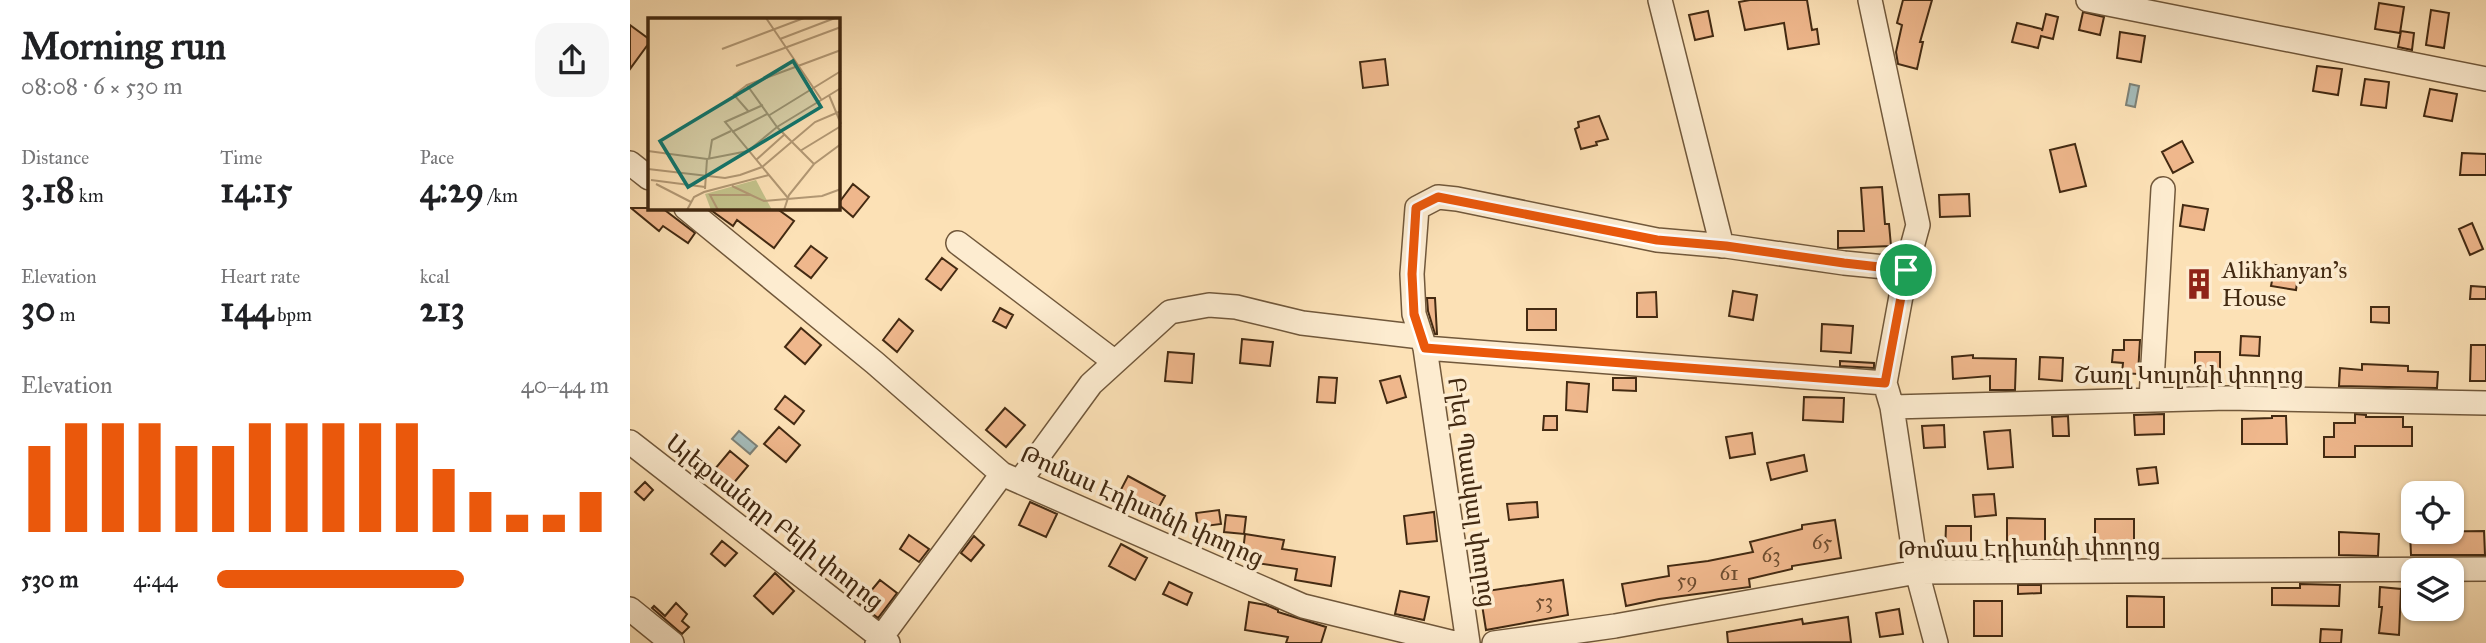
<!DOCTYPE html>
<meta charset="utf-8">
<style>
body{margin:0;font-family:"IM FELL Great Primer","Noto Serif Armenian",serif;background:#f6f6f6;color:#202124;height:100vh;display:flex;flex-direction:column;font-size:26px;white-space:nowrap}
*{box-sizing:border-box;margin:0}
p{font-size:23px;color:#757577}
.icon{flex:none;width:38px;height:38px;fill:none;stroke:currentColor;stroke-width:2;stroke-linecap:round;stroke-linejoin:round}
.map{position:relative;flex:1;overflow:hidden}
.sheet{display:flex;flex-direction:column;background:#fff;width:630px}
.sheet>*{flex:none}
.fabs{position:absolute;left:1771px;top:481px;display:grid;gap:14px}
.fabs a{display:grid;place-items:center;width:63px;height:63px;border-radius:14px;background:#fff;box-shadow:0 2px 5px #0004;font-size:35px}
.pin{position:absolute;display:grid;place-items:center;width:60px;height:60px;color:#fff;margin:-30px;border:4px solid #fff;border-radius:50%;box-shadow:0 2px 7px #0007}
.round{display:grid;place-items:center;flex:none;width:74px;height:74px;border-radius:21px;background:#f6f6f6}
.overview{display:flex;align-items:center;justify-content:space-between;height:119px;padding:0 21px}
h1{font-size:38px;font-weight:700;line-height:52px}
.stats{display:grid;grid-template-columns:repeat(3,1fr);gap:10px;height:119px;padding:7px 21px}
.stats div{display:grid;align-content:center}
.stats b{font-size:35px;font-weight:700}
.stats small{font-size:19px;font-weight:400}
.stats p{font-size:19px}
.chart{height:196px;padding:14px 21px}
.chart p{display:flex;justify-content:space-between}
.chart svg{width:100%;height:126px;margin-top:7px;stroke:#ea580c;stroke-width:6}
ul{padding:0 21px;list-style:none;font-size:23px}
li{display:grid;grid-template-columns:112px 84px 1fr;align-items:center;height:52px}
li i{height:18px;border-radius:9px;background:#ea580c}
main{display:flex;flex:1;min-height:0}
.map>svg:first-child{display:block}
.water{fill:#a4bbb9;stroke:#7d8176;stroke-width:2}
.building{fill:#efb78c;stroke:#432a12;stroke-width:2}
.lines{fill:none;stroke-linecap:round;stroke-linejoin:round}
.minor-casing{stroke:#71583b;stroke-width:26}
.minor{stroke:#fdecd0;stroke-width:23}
.route-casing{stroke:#fff;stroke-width:14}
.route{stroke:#ea580c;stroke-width:9}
.labels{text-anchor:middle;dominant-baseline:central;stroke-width:7;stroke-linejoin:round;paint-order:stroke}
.number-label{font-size:21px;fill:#6e4d30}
.poi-label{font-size:24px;fill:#432a12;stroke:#fdecd0;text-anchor:start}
.street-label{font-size:24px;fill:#432a12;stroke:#fdecd0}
.inset-road{fill:none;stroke:#b29874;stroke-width:2}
.view{fill:#0f766e;fill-opacity:0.15;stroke:#0f766e;stroke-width:3.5}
.inset-edge{fill:none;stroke:#432a12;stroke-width:3.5}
</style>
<main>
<section class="sheet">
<div class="overview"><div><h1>Morning run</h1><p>08:08 · 6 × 530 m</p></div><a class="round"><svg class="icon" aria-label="share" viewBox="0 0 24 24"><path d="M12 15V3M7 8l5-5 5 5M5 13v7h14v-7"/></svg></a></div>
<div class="stats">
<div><p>Distance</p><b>3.18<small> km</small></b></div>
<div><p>Time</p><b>14:15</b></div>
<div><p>Pace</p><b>4:29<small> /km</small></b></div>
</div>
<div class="stats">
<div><p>Elevation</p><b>30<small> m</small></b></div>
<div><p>Heart rate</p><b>144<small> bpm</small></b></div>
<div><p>kcal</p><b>213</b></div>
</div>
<div class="chart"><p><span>Elevation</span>40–44 m</p>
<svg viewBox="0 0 160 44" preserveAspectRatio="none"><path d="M5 44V14M15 44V6M25 44V6M35 44V6M45 44V14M55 44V14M65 44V6M75 44V6M85 44V6M95 44V6M105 44V6M115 44V22M125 44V30M135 44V38M145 44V38M155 44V30"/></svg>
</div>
<ul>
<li><b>530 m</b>4:44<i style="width:63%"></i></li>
</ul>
</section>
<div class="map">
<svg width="1856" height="643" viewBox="0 0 1856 643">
<rect width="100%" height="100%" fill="#fce1b6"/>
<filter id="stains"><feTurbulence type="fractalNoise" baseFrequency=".00286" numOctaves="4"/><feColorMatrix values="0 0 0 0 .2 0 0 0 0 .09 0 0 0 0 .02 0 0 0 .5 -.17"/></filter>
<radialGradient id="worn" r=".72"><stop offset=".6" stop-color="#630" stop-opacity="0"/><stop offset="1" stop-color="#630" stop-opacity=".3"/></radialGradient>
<path class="water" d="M1500,84L1509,86L1505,107L1496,105Z
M109,431L127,446L120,454L102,439Z"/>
<path class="building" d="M1120,0H1177L1182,30L1187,29L1189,44L1158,49L1154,23L1115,30L1109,2Z
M1273,0H1302L1290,42H1293L1287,69L1268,64L1266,52L1272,25L1267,23Z
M1749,3L1774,7L1770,33L1745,29Z
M1801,10L1819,13L1814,48L1796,45Z
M1078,11L1083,36L1065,40L1059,15Z
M1453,12L1474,17L1470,35L1449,30Z
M1416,14L1428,17L1423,39L1411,36L1408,48L1382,42L1387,23L1412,29V31Z
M0,25L19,39V43L0,69Z
M1771,31L1784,33L1782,50L1768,47Z
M1490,32L1515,36L1511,62L1487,58Z
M755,59L758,85L733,88L730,62Z
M1687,66L1712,69L1708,95L1683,91Z
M1735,79L1759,82L1756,108L1731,105Z
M1800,89L1827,94L1822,121L1794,116Z
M969,116L978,139L966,142L967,145L951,149L945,129L949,127L948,122Z
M1552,141L1563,162L1543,173L1532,152Z
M1445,144L1456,186L1430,192L1420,150Z
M1832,153L1856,154V175H1830Z
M223,184L239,197L223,217L208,204Z
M1252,187L1255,224H1259L1261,246L1208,248V231H1234L1231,188Z
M1339,194L1340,216L1310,217L1309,195Z
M1553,205L1578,209L1574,230L1550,226Z
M1,208H32L65,233L58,243L33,226L29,231Z
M78,208H146L164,221L144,248L107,220L103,226Z
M1842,223L1853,249L1840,255L1829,229Z
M181,246L197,258L181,278L165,266Z
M312,258L327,269L311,290L296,279Z
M1645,265L1669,269L1666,290L1641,286Z
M1559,271L1580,272L1579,297L1558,296Z
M1841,286L1856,287V299H1840Z
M1103,291L1127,295L1123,320L1099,316Z
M1026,292L1027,317H1007V293Z
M797,298H805L807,334H805L798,311Z
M1741,307H1759V323L1741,322Z
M370,308L383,315L376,328L363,321Z
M897,309H926V330H897Z
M269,319L283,331L267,352L253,340Z
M1192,324L1223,326L1221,353L1191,351Z
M171,328L191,345L175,364L155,347Z
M1611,336L1630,337L1629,356L1610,355Z
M612,339L643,342L640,366L610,363Z
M1494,340H1510L1508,374L1492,373L1493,363L1482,362L1483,350H1494Z
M1841,345H1856V381H1840Z
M538,352L564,354L562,383L535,381Z
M1565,352H1590V379L1565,378Z
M1343,355V358L1386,359L1385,390H1360V376L1323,379L1322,357Z
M1410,357L1433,358L1432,381L1409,379Z
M1210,361L1244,363V368L1210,366Z
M1732,364L1778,366V371L1808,372L1807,388L1709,386L1710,368L1732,370Z
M770,376L776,397L757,403L750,381Z
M689,377L707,378L705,403L687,402Z
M983,378H1006V391L983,390Z
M937,382L959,384L957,412L936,410Z
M155,396L174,411L164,424L145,409Z
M1174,397L1214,398L1213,422L1173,420Z
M375,408L395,425L376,447L356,430Z
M1534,414V434L1505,435L1504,415Z
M1725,414L1736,415V417H1773V427H1782V446H1725V457H1694V437H1704V423H1725Z
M914,416H927V430H913Z
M1438,416L1439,436H1423L1422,417Z
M1642,416H1656L1657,444H1612V419L1642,418Z
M1314,425L1315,447L1294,448L1292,426Z
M149,427L170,445L156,462L134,444Z
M1380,430L1383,467L1358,469L1354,432Z
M1122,433L1125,454L1100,458L1096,437Z
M100,451L118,466L97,491L79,476Z
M1174,455L1177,471L1141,480L1137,463Z
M1526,467L1528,483L1509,485L1507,469Z
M498,476L535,496L529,507L520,502L512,517L484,503Z
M15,482L23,490L14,500L5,492Z
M1364,494L1366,515L1345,517L1343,495Z
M400,502L427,514L416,537L389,525Z
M907,502L908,517L879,520L877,504Z
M589,510L591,524L568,527L566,513Z
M804,512L807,541L777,544L774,516Z
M596,515L616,517L614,534L594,532Z
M1377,518L1415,519V548L1377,547Z
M1465,519H1504V548H1465Z
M1205,520L1211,558L1162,566V569L1119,579L1120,587L1029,599L996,606L992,584L1039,576L1038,566L1078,561L1123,552L1120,542L1172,529V525Z
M1316,526H1341V552H1315Z
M1854,531L1855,555H1781L1780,532Z
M1709,532L1749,534L1748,556L1709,555Z
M615,534L654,540L652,549L705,557L701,586L665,580L667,569L612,561Z
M279,535L299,549L289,562L270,549Z
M344,536L354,545L341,561L331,553Z
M92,541L107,553L95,566L81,554Z
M491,544L517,558L505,580L479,566Z
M145,573L164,591L143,614L124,596Z
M250,580L267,593L248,618L230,604Z
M933,580L938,615L856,630L850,592Z
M539,582L562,593L557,605L533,594Z
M1670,584L1710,585L1709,606L1642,605V588H1670Z
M1388,585H1411V593L1388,594Z
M1750,587L1771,589L1769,635L1749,633L1752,607H1749Z
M770,591L799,597L794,620L765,614Z
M1497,596L1534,597V627H1497Z
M1344,601H1372V636H1344Z
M619,602L636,605L648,610V612L696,627L691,643H656L658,637L615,630Z
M46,603L57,614L52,621L59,627L52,634L22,608L24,606L35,616Z
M1269,609L1273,634L1250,637L1246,613Z
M1218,617L1221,642L1098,643L1097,632L1172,619L1173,624Z
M1691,629L1712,630L1711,643H1690Z"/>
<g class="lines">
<defs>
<path id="minor" d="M1030,0L1092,246
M1240,0L1288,225L1276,269L1255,383L1262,407L1287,572L1306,643
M1458,0L1856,79
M0,163L19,178
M56,208L245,363L372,474L673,606L824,643
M328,243L485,362
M795,348L1255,383
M1521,399L1533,189
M1262,407L1598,398L1856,403
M0,442L258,643
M390,481L461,384L540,312L579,305L606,307L672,323L791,337
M0,609L42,643
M247,643L372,474
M838,643L795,348L784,314L782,274L787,208L808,197L827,199L1027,240L1096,246L1214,263L1276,269
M864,643L985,626L1287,572L1856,569"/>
</defs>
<use href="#minor" class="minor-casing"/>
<use href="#minor" class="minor"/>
</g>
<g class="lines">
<defs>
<path id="route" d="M808,197L1027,240L1096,246L1214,263L1276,270L1255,383L795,348L784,314L782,274L786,208Z"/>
</defs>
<use href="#route" class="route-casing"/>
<use href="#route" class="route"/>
</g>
<defs>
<symbol id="building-bare" viewBox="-9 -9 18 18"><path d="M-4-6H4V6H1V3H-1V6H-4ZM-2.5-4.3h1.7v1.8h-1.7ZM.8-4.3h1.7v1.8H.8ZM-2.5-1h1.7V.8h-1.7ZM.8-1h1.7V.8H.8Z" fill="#8f2418" stroke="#fdecd0" stroke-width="2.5" paint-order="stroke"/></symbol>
</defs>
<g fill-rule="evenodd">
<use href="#building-bare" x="1547" y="262" width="44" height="44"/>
</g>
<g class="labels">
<g class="number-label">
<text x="1192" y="542">65</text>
<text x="1141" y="555">63</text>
<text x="1099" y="573">61</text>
<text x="1057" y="580">59</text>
<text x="914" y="601">53</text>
</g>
<g class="poi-label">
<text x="1592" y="270">Alikhanyan's<tspan x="1592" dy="28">House</tspan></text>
</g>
<g class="street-label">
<text x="1559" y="375">Շառլ Կուլոնի փողոց</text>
<text transform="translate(842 492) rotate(82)">Բլեզ Պասկալ փողոց</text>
<text transform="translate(512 506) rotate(24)">Թոմաս Էդիսոնի փողոց</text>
<text transform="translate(145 522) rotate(38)">Ալեքսանդր Բելի փողոց</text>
<text transform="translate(1399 548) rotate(-1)">Թոմաս Էդիսոնի փողոց</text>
</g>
</g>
<g transform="translate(18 18)">
<rect width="192" height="192" fill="#fce1b6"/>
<path d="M108,162L124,192H63L57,176Z" fill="#c3c28b"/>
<path class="inset-road" d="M118,0L173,81M132,21L187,0M74,31L156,0M88,48L193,9M99,67L86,77L101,94M181,77L193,106M115,87L77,104L140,180M120,98L193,53M84,114L119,96M0,133L59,141L100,133L129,109L193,70M152,133L193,108M61,141L64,122L83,113M108,142L137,116M166,146L129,109L99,67L193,32M0,151L77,160L92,157L114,149L167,104L193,93M3,162L57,169M8,166L43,184M84,168L103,177M57,171L59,141M39,192L46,179L56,174L121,157M70,192L62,177H103L116,183L174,178L193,171M136,192L141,177L166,146L193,126"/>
<path class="view" d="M145,43L173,89L40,169L12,123Z"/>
<rect width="192" height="192" class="inset-edge"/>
</g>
<rect width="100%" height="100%" filter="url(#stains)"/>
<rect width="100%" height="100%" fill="url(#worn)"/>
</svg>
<div class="fabs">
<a><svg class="icon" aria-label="locate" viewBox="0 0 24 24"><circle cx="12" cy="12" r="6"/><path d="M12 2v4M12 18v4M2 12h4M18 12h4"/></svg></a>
<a><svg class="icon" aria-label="layers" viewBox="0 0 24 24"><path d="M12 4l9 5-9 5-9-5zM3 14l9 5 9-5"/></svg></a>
</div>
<div class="pin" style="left:1276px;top:270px;background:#1e9e55"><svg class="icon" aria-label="arrive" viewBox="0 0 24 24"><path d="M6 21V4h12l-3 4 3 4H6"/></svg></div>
</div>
</main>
